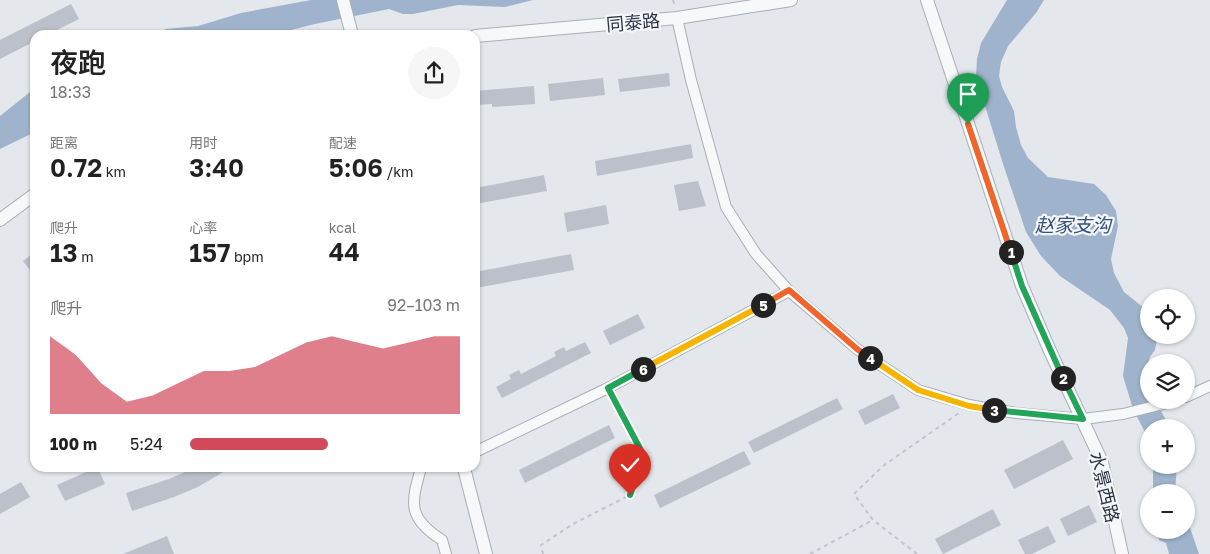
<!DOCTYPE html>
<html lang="zh">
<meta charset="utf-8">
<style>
body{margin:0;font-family:"Golos Text","Noto Sans SC",sans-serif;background:#f6f6f6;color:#222;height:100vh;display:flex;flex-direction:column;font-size:19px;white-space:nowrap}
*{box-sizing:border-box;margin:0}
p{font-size:16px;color:#767676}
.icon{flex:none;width:28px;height:28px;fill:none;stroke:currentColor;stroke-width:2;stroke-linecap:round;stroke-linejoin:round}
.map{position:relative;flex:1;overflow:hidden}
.side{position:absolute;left:30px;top:30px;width:450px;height:442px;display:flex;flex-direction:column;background:#fff;border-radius:15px;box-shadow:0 1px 4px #0004}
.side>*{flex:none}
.fabs{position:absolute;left:1140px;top:289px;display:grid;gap:10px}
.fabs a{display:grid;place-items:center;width:55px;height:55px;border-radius:50%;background:#fff;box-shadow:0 1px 4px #0004;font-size:25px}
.pin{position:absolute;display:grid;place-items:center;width:42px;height:42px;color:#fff;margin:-51px -21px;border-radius:50% 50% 50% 0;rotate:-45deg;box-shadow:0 0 5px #0007}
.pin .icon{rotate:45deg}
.km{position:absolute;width:25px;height:25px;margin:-12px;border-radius:50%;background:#222;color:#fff;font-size:14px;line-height:25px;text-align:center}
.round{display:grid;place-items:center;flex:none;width:52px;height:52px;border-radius:26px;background:#f6f6f6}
.summary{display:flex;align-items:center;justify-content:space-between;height:85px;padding:0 20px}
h1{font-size:28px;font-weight:600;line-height:38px}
.stats{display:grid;grid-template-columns:repeat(3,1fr);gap:8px;height:85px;padding:5px 20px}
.stats div{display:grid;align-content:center}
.stats b{font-size:25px;font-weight:600}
.stats small{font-size:14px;font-weight:400}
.stats p{font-size:14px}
.chart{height:140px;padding:10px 20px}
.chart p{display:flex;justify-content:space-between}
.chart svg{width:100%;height:90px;margin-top:5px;fill:#d1495b;opacity:.7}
ul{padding:0 20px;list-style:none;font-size:16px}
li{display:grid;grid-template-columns:80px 60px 1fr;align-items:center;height:38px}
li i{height:12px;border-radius:6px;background:#d1495b}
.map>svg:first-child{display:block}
.water{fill:#9fb4cc}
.building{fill:#bbc0ca}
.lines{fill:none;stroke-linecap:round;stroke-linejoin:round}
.minor-casing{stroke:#a9aeb7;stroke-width:12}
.tertiary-casing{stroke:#a9aeb7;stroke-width:14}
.path{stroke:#c2c5cb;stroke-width:2;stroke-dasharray:4 4;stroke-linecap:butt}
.minor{stroke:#f7f8fa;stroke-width:10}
.tertiary{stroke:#f7f8fa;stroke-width:12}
.split-1-casing{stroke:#fff;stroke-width:10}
.split-2-casing{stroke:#fff;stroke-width:10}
.split-3-casing{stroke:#fff;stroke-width:10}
.split-4-casing{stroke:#fff;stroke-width:10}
.split-5-casing{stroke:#fff;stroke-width:10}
.split-6-casing{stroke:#fff;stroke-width:10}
.split-7-casing{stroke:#fff;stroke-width:10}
.split-1{stroke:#f0652b;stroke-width:6}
.split-2{stroke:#22a559;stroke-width:6}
.split-3{stroke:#22a559;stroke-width:6}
.split-4{stroke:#f5b400;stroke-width:6}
.split-5{stroke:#f0652b;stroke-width:6}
.split-6{stroke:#f5b400;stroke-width:6}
.split-7{stroke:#22a559;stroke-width:6}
.labels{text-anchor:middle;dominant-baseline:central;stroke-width:4.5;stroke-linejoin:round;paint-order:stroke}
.street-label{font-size:18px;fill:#2b3445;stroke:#f4f6f9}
.water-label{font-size:19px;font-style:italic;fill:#34527a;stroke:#f4f6f9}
</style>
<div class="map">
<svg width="1210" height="554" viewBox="0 0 1210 554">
<rect width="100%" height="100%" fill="#e4e7ec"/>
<path class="water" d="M311,0H533L505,7L458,5L413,14H403L389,9L315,24L271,35H157L166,29L198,26L241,13Z
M1007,0H1044L1036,13L1008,46L1001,62L999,76L1002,87L1014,111L1016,127L1021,145L1028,158L1048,177L1094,184L1106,195L1116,211L1118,226L1111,259L1114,273L1124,292L1149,312V335H1158L1155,350L1150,357L1147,366L1149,400H1156L1169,427L1149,428V440L1133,409L1123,376L1128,338L1124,328L1110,310L1060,276L1041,256L1026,232L1004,167L976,77L977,59L981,43Z
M35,88V132L0,149V116Z
M1153,465H1177L1175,492H1153Z
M1186,516L1199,554H1169L1166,543L1159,540L1157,530H1186Z"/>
<path class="building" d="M71,4L79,19L47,35H35V41L0,59V40Z
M669,73L670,86L620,92L618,79Z
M603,78L605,95L550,101L548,84Z
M534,86L535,104L492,107V104L475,105V91Z
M691,144L693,158L597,176L595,161Z
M544,175L547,191L475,204V188Z
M698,181L706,206L679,211L674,185Z
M606,205L609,224L567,232L564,213Z
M35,252V277L23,261Z
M571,254L574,270L476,288L475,272Z
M638,314L645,328L610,345L603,331Z
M585,342L591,353L502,398L496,387L511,379L509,375L519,370L521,374L556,356L554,352L564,347L566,351Z
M893,394L900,408L865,425L858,411Z
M837,398L843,409L754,453L748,442Z
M609,425L615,438L525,483L519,470Z
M1063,440L1073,459L1014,489L1004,470Z
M744,451L751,464L660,508L654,495Z
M95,468H98L105,484L65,501L57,485Z
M194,468H230L198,487L174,497L132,511L126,493L169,479Z
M21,482L30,497L0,514V494Z
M1089,505L1097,522L1068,536L1060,519Z
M993,509L1001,525L943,554L935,539Z
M1048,526L1056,542L1032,554H1025L1018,540Z
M167,536L174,554H123Z"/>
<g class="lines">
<defs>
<path id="minor" d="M677,18L691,80L726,207L756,254L789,291L857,349L918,390L969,405L1016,413L1083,419L1123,414L1179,400
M1186,397L1210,386
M475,452L608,388L789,291
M421,468C411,503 407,518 442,540L446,554"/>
<path id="tertiary" d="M343,0L352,35
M927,0L1022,286L1050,351L1102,462L1122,554
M475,36L677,18L791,0
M0,220L35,194
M464,468L486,554"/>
</defs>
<use href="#minor" class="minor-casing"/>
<use href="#tertiary" class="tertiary-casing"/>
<path class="path" d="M673,0L675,7
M543,554L541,545L573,524L630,495L644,456L613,397
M810,554L873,520
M917,554L873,520L854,494L883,466L959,413"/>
<use href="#minor" class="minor"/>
<use href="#tertiary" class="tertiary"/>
</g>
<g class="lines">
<defs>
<path id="split-1" d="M968,124L1011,252"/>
<path id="split-2" d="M1011,252L1022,286L1063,378"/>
<path id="split-3" d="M994,410L1083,419L1063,378"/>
<path id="split-4" d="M870,358L918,390L969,406L994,410"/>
<path id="split-5" d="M763,305L789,290L857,349L870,358"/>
<path id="split-6" d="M643,369L763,305"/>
<path id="split-7" d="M630,495L644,456L608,388L643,369"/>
</defs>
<use href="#split-1" class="split-1-casing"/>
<use href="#split-2" class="split-2-casing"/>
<use href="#split-3" class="split-3-casing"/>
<use href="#split-4" class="split-4-casing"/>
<use href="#split-5" class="split-5-casing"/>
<use href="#split-6" class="split-6-casing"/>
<use href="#split-7" class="split-7-casing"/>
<use href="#split-1" class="split-1"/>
<use href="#split-2" class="split-2"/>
<use href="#split-3" class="split-3"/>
<use href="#split-4" class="split-4"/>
<use href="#split-5" class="split-5"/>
<use href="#split-6" class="split-6"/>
<use href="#split-7" class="split-7"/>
</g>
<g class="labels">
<g class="street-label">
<text transform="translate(633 22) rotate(-5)">同泰路</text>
<text transform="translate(1105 487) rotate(76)">水景西路</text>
</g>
<g class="water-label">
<text x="1073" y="224">赵家支沟</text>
</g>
</g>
</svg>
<div class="fabs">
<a><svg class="icon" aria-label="locate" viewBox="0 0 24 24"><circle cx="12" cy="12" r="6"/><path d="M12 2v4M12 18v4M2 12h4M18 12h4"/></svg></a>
<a><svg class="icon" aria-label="layers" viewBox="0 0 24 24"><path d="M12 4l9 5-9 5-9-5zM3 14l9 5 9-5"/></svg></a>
<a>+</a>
<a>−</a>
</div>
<div class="pin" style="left:968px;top:124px;background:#1e9e55"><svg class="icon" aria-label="arrive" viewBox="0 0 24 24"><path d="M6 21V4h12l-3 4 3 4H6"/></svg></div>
<div class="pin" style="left:630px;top:495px;background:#d93025"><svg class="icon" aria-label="check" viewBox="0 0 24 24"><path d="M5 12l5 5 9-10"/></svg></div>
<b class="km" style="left:1011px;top:252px">1</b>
<b class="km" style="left:1063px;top:378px">2</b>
<b class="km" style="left:994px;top:410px">3</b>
<b class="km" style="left:870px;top:358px">4</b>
<b class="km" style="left:763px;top:305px">5</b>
<b class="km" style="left:643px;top:369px">6</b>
<section class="side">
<div class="summary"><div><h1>夜跑</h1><p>18:33</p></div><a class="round"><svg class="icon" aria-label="share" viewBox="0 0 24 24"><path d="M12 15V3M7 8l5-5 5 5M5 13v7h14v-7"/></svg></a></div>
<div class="stats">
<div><p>距离</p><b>0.72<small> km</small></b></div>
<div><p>用时</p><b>3:40</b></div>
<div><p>配速</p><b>5:06<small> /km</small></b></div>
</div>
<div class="stats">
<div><p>爬升</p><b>13<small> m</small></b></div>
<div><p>心率</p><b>157<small> bpm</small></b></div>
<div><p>kcal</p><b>44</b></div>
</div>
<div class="chart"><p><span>爬升</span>92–103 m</p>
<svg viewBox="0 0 160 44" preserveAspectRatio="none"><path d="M0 44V6L10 15L20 29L30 38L40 35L50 29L60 23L70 23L80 21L90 15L100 9L110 6L120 9L130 12L140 9L150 6L160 6V44z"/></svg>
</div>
<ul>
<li><b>100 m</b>5:24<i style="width:51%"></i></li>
</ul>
</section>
</div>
